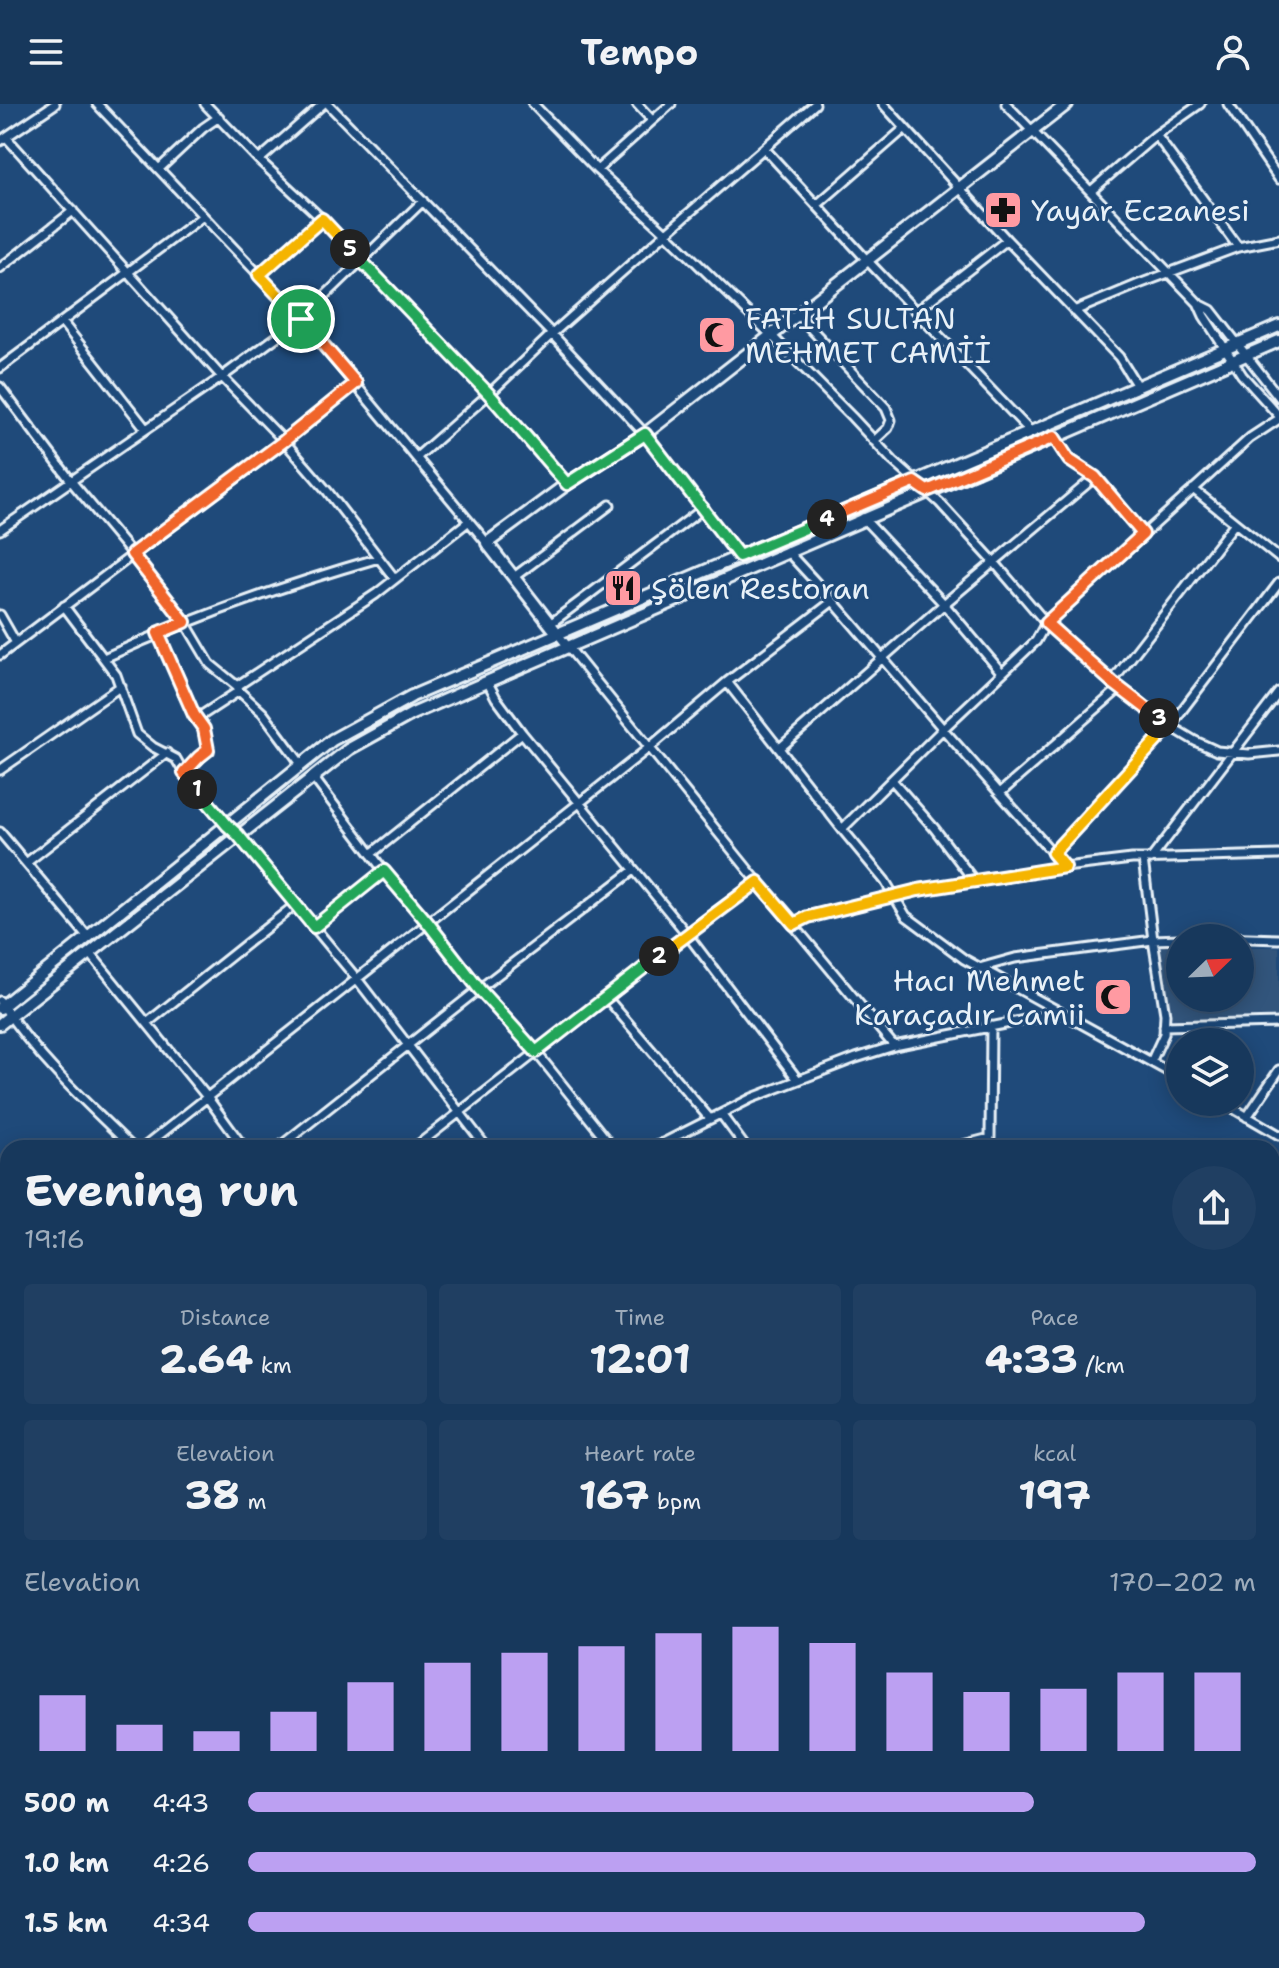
<!DOCTYPE html>
<meta charset="utf-8">
<style>
body{margin:0;font-family:"Shantell Sans",sans-serif;background:#203f62;color:#f1f3f6;height:100vh;display:flex;flex-direction:column;font-size:30px;white-space:nowrap}
*{box-sizing:border-box;margin:0}
p{font-size:26px;color:#9eacbb}
.icon{flex:none;width:44px;height:44px;fill:none;stroke:currentColor;stroke-width:2;stroke-linecap:round;stroke-linejoin:round}
.map{position:relative;flex:1;overflow:hidden}
.drawer{position:absolute;left:0px;top:1036px;width:1280px;height:828px;display:flex;flex-direction:column;background:#17385c;border-radius:24px 24px 0 0;box-shadow:0 4px 20px #0003,0 0 0 2px #365272}
.drawer>*{flex:none}
.needle{width:52px;rotate:67deg}
.controls{position:absolute;left:1166px;top:820px;display:grid;gap:16px}
.controls a{display:grid;place-items:center;width:88px;height:88px;border-radius:50%;background:#17385c;box-shadow:0 4px 20px #0003,0 0 0 2px #365272;font-size:40px}
.pin{position:absolute;display:grid;place-items:center;width:68px;height:68px;color:#fff;margin:-34px;border:4px solid #fff;border-radius:50%;box-shadow:0 2px 8px #0007}
.km{position:absolute;width:40px;height:40px;margin:-20px;border-radius:50%;background:#222;color:#fff;font-size:22px;line-height:40px;text-align:center}
.round{display:grid;place-items:center;flex:none;width:84px;height:84px;border-radius:42px;background:#203f62}
.headline{display:flex;align-items:center;justify-content:space-between;height:136px;padding:0 24px}
h1{font-size:44px;font-weight:700;line-height:60px}
.metrics{display:grid;grid-template-columns:repeat(3,1fr);gap:12px;height:136px;padding:8px 24px}
.metrics div{display:grid;align-content:center;border-radius:8px;background:#203f62;text-align:center}
.metrics b{font-size:40px;font-weight:700}
.metrics small{font-size:22px;font-weight:400}
.metrics p{font-size:22px}
.chart{height:224px;padding:16px 24px}
.chart p{display:flex;justify-content:space-between}
.chart svg{width:100%;height:144px;margin-top:8px;stroke:#bca0f2;stroke-width:6}
ul{padding:0 24px;list-style:none;font-size:26px}
li{display:grid;grid-template-columns:128px 96px 1fr;align-items:center;height:60px}
li i{height:20px;border-radius:10px;background:#bca0f2}
header{display:flex;justify-content:space-between;align-items:center;height:104px;padding:0 24px;background:#17385c;font-size:36px;font-weight:700}
.map>svg:first-child{display:block}
.built{fill:#33547c}
.lines{fill:none;stroke-linecap:round;stroke-linejoin:round}
.street-casing{stroke:#e8f1f8;stroke-width:13}
.secondary-casing{stroke:#e8f1f8;stroke-width:16}
.street{stroke:#1f4a7a;stroke-width:7}
.secondary{stroke:#1f4a7a;stroke-width:10}
.split-1-casing{stroke:#fff;stroke-width:16}
.split-2-casing{stroke:#fff;stroke-width:16}
.split-3-casing{stroke:#fff;stroke-width:16}
.split-4-casing{stroke:#fff;stroke-width:16}
.split-5-casing{stroke:#fff;stroke-width:16}
.split-6-casing{stroke:#fff;stroke-width:16}
.split-1{stroke:#f0652b;stroke-width:10}
.split-2{stroke:#22a559;stroke-width:10}
.split-3{stroke:#f5b400;stroke-width:10}
.split-4{stroke:#f0652b;stroke-width:10}
.split-5{stroke:#22a559;stroke-width:10}
.split-6{stroke:#f5b400;stroke-width:10}
.labels{text-anchor:middle;dominant-baseline:central;stroke-width:6;stroke-linejoin:round;paint-order:stroke}
.poi-label{font-size:30px;fill:#e8f1f8;stroke:#1f4a7a;text-anchor:start}
</style>
<header><svg class="icon" aria-label="menu" viewBox="0 0 24 24"><path d="M4 6h16M4 12h16M4 18h16"/></svg>Tempo<svg class="icon" aria-label="person" viewBox="0 0 24 24"><circle cx="12" cy="8" r="4"/><path d="M4 21q1-7 8-7t8 7"/></svg></header>
<div class="map">
<svg width="1279" height="1864" viewBox="0 0 1279 1864">
<rect width="100%" height="100%" fill="#1f4a7a"/>
<filter id="ink" filterUnits="userSpaceOnUse"><feTurbulence type="fractalNoise" baseFrequency=".0125" numOctaves="2"/><feDisplacementMap in="SourceGraphic" scale="16" xChannelSelector="R" yChannelSelector="G"/><feConvolveMatrix kernelMatrix="1 2 1 2 8 2 1 2 1" color-interpolation-filters="sRGB"/></filter>
<g filter="url(#ink)">
<path class="built" d="M1163,842H1180V894H1240V843H1279V912L1173,915L1169,910L1158,847Z"/>
<g class="lines">
<defs>
<path id="street" d="M97,0L301,215L487,439
M205,0L259,56L322,115L489,290L567,380
M328,0L552,230L645,330L739,452
M533,0L597,66L666,129L772,232L852,313L893,357L940,399L994,458L1046,519L1112,578L1170,622L1195,637L1217,647L1249,650L1279,647
M637,0L652,16
M883,0L1007,136L1119,253L1137,282
M1006,0L1199,200L1211,206L1279,293
M1228,0L1279,75
M1156,31L1238,143
M6,33L222,273L284,337L328,388L395,475
M0,37L55,0
M764,44L866,155L1031,328
M259,56L323,0
M159,65L203,24L219,13
M597,66L671,0
M1091,87L1156,31L1200,0
M817,101L905,24
M0,164L73,107
M259,171L322,115
M1199,201L1204,212L1242,271L1279,312
M916,207L1007,136
M1074,207L1139,180L1238,143L1279,135
M798,211L886,304L891,316L888,324L874,337
M62,218L146,325
M0,264L203,112
M0,283L71,377L132,450L185,518L210,560L237,582L239,587L263,609L301,660
M1054,333L1069,356L1095,373L1143,430
M417,353L489,290L552,230L666,129L815,0
M1193,385L1279,454
M863,414L944,500L1002,569
M0,426L222,273L301,215L423,97
M787,447L833,497L943,625L1065,763
M514,473L610,401
M64,502L116,571L137,630L153,643L176,655L184,669L205,696L238,731L357,875L487,1044
M0,511L16,539
M550,520L704,404
M158,529L194,611L204,625L208,646L184,669
M557,529L758,778L894,942
M0,551L284,337L356,279
M104,554C193,513 285,481 379,454
M487,577L496,594L522,629L687,830L798,976
M727,578L842,725L885,777L906,812L964,855L1180,974
M1112,578L1235,419
M237,582L376,490L469,417
M196,615L239,587
M780,644L944,500L1095,373
M0,666L121,582
M313,673L384,767L428,819L479,885L536,948L613,1044
M892,676L934,724L975,778
M1000,689L1120,584
M842,725L943,625L1036,537L1046,519L1250,334L1279,315
M0,728L88,833
M1053,749L1170,622L1279,479
M371,750L522,629
M1143,755L1153,836L1165,910L1164,930L1151,958
M1151,755L1279,588
M26,759L167,649
M794,820L808,813L918,786L1065,763L1132,755L1279,751
M314,823L384,767
M1193,834L1219,833L1279,835
M90,849L207,993L244,1044
M979,864L1015,854L1153,836L1180,835
M606,893L710,1015
M0,897C36,953 85,998 133,1044
M147,919L295,801
M1164,922L1279,919
M1222,998L1279,1031
M721,1010L746,1044
M1247,1013L1279,966
M143,1044L650,643L727,578L833,497
M278,1044L479,885L634,766
M414,1044L713,810L758,778
M653,1044L752,994L856,954L894,942L1060,909
M951,1044L990,1034L991,922
M0,1276L8,1270
M913,1856L923,1864"/>
<path id="secondary" d="M557,529L487,439L567,380L645,330L1067,0
M0,904L332,636L412,592L1279,222
M0,920L349,645L412,610L1279,237
M0,1491L8,1487"/>
</defs>
<use href="#street" class="street-casing"/>
<use href="#secondary" class="secondary-casing"/>
<use href="#street" class="street"/>
<use href="#secondary" class="secondary"/>
</g>
</g>
<g class="lines" filter="url(#ink)">
<defs>
<path id="split-1" d="M197,685L184,669L199,653L208,646L204,625L194,611L158,529L185,518L132,450L284,337L356,279L301,215"/>
<path id="split-2" d="M197,685L227,721L238,731L314,823L384,767L428,819L479,885L536,948L659,852"/>
<path id="split-3" d="M659,852L758,778L794,820L808,813L918,786L1065,763L1053,749L1170,622L1159,614"/>
<path id="split-4" d="M827,415L914,378L927,387L1054,333L1069,356L1095,373L1143,430L1046,519L1112,578L1159,614"/>
<path id="split-5" d="M350,145L489,290L567,380L645,330L739,452L827,415"/>
<path id="split-6" d="M301,215L259,171L322,115L350,145"/>
</defs>
<use href="#split-1" class="split-1-casing"/>
<use href="#split-2" class="split-2-casing"/>
<use href="#split-3" class="split-3-casing"/>
<use href="#split-4" class="split-4-casing"/>
<use href="#split-5" class="split-5-casing"/>
<use href="#split-6" class="split-6-casing"/>
<use href="#split-1" class="split-1"/>
<use href="#split-2" class="split-2"/>
<use href="#split-3" class="split-3"/>
<use href="#split-4" class="split-4"/>
<use href="#split-5" class="split-5"/>
<use href="#split-6" class="split-6"/>
</g>
<defs>
<symbol id="pharmacy-square" viewBox="-11 -11 22 22"><rect x="-9" y="-9" width="18" height="18" rx="4" fill="#ff9aa2" stroke="#1f4a7a"/><path d="M-2-6h4v4h4v4h-4v4h-4v-4h-4v-4h4Z" fill="#111"/></symbol>
<symbol id="mosque-square" viewBox="-11 -11 22 22"><rect x="-9" y="-9" width="18" height="18" rx="4" fill="#ff9aa2" stroke="#1f4a7a"/><path d="M3.5-4.9A6 6 0 1 0 3.5 4.9A5 5 0 1 1 3.5-4.9Z" fill="#111"/></symbol>
<symbol id="restaurant-square" viewBox="-11 -11 22 22"><rect x="-9" y="-9" width="18" height="18" rx="4" fill="#ff9aa2" stroke="#1f4a7a"/><path d="M-5-6h1v4h1v-4h1v4h1v-4h1v5L-1.5 .5V6h-2V.5L-5-1ZM5-6V6H3V1.5H1.5Q1.5-4 5-6Z" fill="#111"/></symbol>
</defs>
<g fill-rule="evenodd">
<use href="#pharmacy-square" x="981" y="84" width="44" height="44"/>
<use href="#mosque-square" x="695" y="209" width="44" height="44"/>
<use href="#restaurant-square" x="601" y="462" width="44" height="44"/>
<use href="#mosque-square" x="1091" y="871" width="44" height="44"/>
</g>
<g class="labels">
<g class="poi-label">
<text x="1031" y="106">Yayar Eczanesi</text>
<text x="745" y="214">FATİH SULTAN<tspan x="745" dy="34">MEHMET CAMİİ</tspan></text>
<text x="651" y="484">Şölen Restoran</text>
<text x="1085" y="876" text-anchor="end">Hacı Mehmet<tspan x="1085" dy="34">Karaçadır Camii</tspan></text>
</g>
</g>
</svg>
<div class="controls">
<a><svg class="needle" viewBox="-14 -14 28 28"><path d="M0-13l5 13h-10z" fill="#e53935"/><path d="M0 13l5-13h-10z" fill="#9eacbb"/></svg></a>
<a><svg class="icon" aria-label="layers" viewBox="0 0 24 24"><path d="M12 4l9 5-9 5-9-5zM3 14l9 5 9-5"/></svg></a>
</div>
<div class="pin" style="left:301px;top:215px;background:#1e9e55"><svg class="icon" aria-label="arrive" viewBox="0 0 24 24"><path d="M6 21V4h12l-3 4 3 4H6"/></svg></div>
<b class="km" style="left:197px;top:685px">1</b>
<b class="km" style="left:659px;top:852px">2</b>
<b class="km" style="left:1159px;top:614px">3</b>
<b class="km" style="left:827px;top:415px">4</b>
<b class="km" style="left:350px;top:145px">5</b>
<section class="drawer">
<div class="headline"><div><h1>Evening run</h1><p>19:16</p></div><a class="round"><svg class="icon" aria-label="share" viewBox="0 0 24 24"><path d="M12 15V3M7 8l5-5 5 5M5 13v7h14v-7"/></svg></a></div>
<div class="metrics">
<div><p>Distance</p><b>2.64<small> km</small></b></div>
<div><p>Time</p><b>12:01</b></div>
<div><p>Pace</p><b>4:33<small> /km</small></b></div>
</div>
<div class="metrics">
<div><p>Elevation</p><b>38<small> m</small></b></div>
<div><p>Heart rate</p><b>167<small> bpm</small></b></div>
<div><p>kcal</p><b>197</b></div>
</div>
<div class="chart"><p><span>Elevation</span>170–202 m</p>
<svg viewBox="0 0 160 44" preserveAspectRatio="none"><path d="M5 44V27M15 44V36M25 44V38M35 44V32M45 44V23M55 44V17M65 44V14M75 44V12M85 44V8M95 44V6M105 44V11M115 44V20M125 44V26M135 44V25M145 44V20M155 44V20"/></svg>
</div>
<ul>
<li><b>500 m</b>4:43<i style="width:78%"></i></li>
<li><b>1.0 km</b>4:26<i style="width:100%"></i></li>
<li><b>1.5 km</b>4:34<i style="width:89%"></i></li>
</ul>
</section>
</div>
